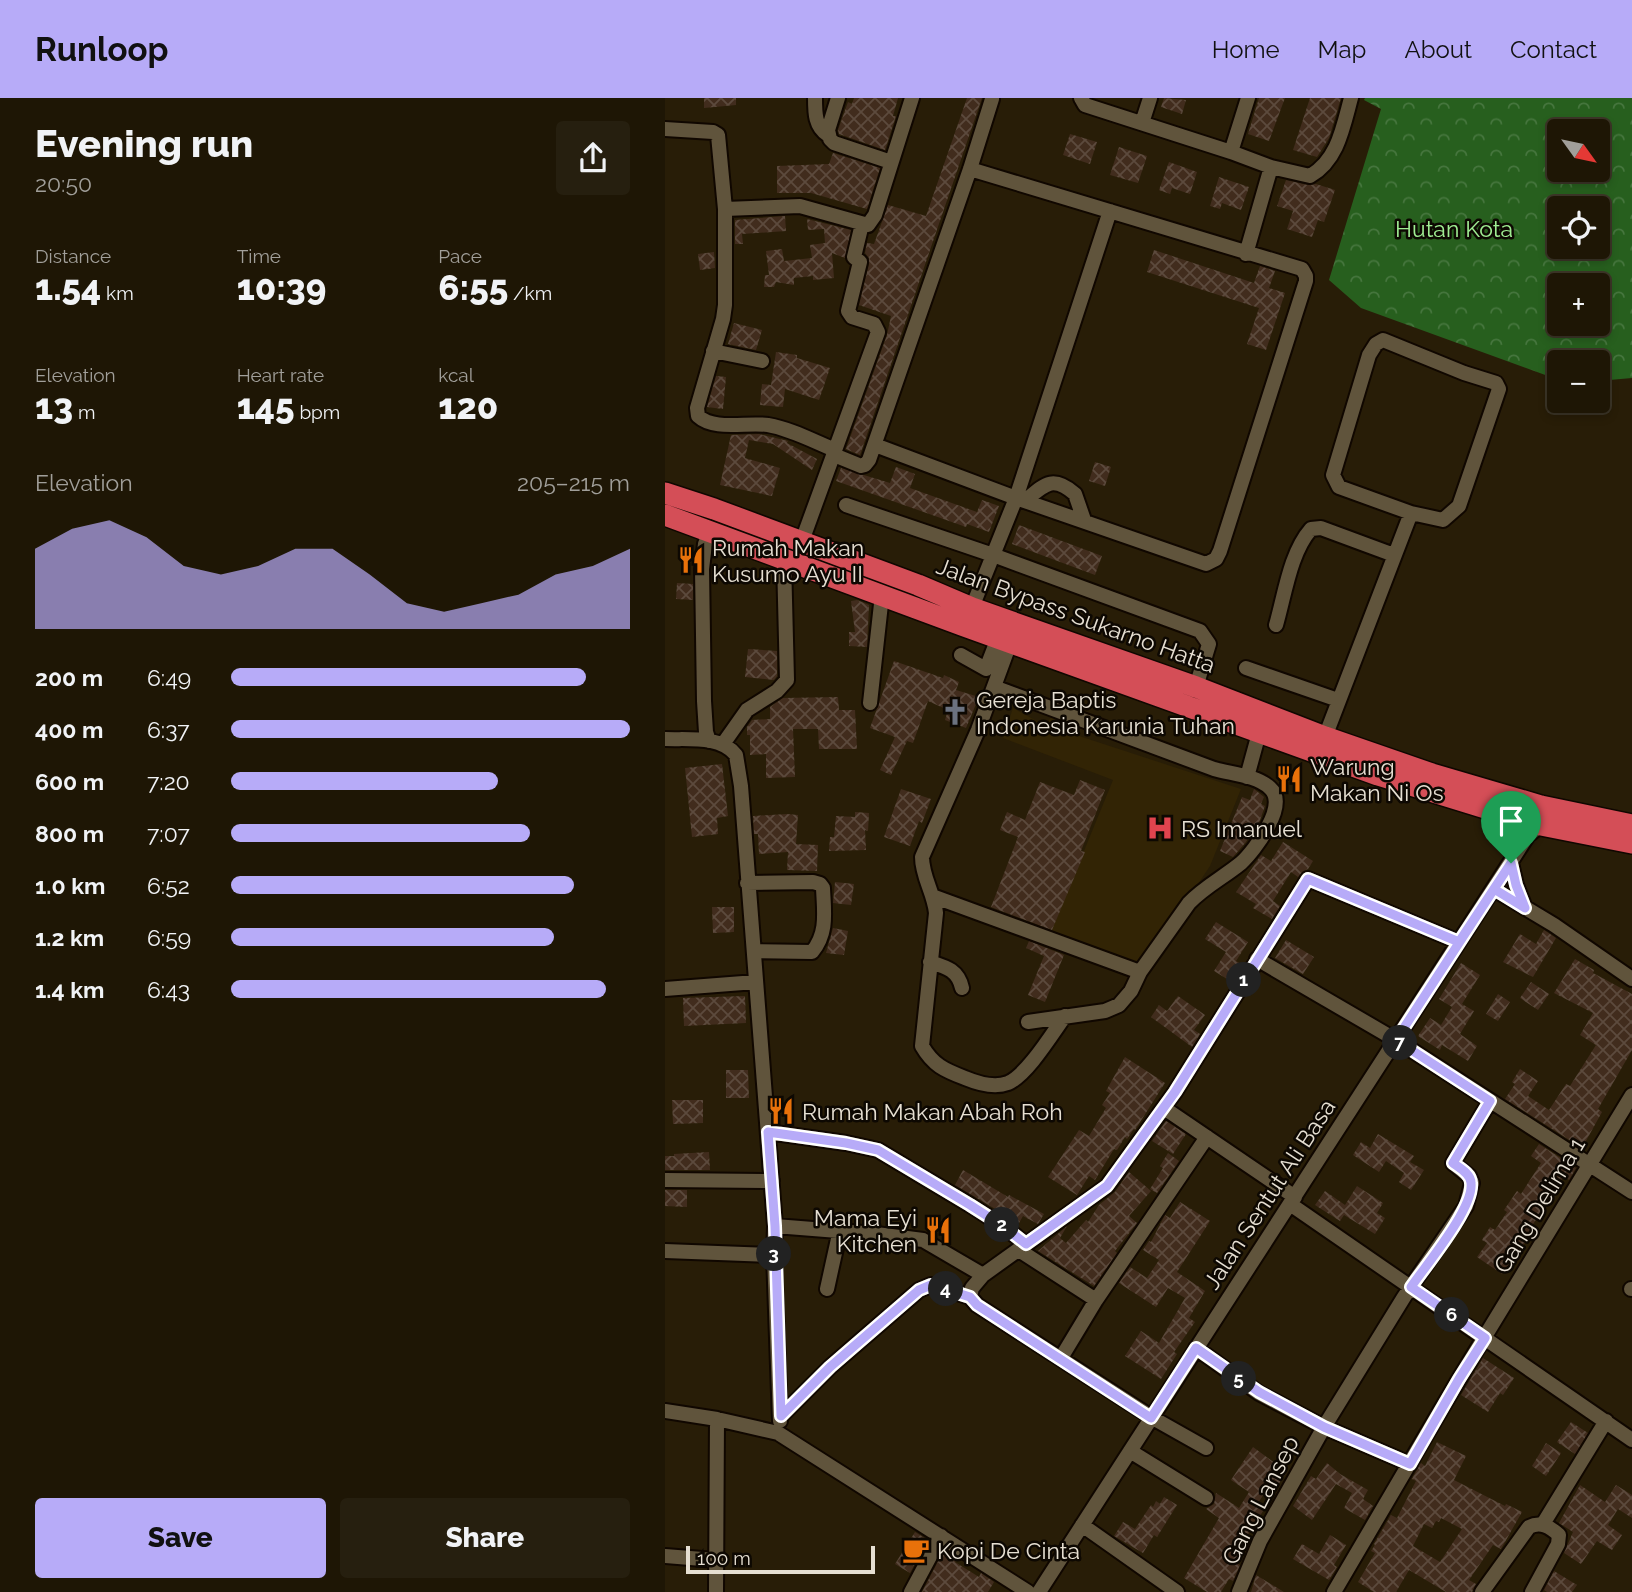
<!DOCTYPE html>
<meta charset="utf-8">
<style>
body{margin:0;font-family:Raleway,sans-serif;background:#261f0f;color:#f1f3f6;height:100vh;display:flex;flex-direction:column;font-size:26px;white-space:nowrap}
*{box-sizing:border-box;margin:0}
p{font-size:23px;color:#a19f9a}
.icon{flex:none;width:38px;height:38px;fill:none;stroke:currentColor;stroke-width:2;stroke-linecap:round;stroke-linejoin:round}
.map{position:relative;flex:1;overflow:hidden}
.panel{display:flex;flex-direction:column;background:#1e1605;width:665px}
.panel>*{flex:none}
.needle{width:46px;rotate:123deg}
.buttons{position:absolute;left:882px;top:21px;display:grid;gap:14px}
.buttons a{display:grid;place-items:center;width:63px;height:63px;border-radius:7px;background:#1e1605;box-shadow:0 4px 10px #0003,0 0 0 2px #3c3527;font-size:35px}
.scale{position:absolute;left:21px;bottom:18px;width:189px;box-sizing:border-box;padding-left:7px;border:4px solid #e6dfd2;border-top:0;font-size:19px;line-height:24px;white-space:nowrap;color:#e6dfd2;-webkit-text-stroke:5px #0d0802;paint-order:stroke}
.pin{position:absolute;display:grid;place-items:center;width:60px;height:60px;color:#fff;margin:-72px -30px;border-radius:50% 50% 50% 0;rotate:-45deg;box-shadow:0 0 7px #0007}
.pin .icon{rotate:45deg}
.km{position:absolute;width:35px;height:35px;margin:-18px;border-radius:50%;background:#222;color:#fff;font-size:19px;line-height:35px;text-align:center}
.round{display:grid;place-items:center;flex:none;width:74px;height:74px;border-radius:7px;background:#261f0f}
.summary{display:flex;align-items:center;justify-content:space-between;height:119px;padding:0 35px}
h1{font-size:38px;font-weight:800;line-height:52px}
.figures{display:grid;grid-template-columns:repeat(3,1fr);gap:10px;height:119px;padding:7px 35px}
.figures div{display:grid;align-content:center}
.figures b{font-size:35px;font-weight:800}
.figures small{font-size:19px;font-weight:400}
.figures p{font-size:19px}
.chart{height:196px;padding:14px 35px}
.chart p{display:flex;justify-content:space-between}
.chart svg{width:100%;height:126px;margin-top:7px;fill:#b7abf8;opacity:.7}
.button{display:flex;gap:14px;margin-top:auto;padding:14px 35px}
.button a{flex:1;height:80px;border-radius:7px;background:#b7abf8;color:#111;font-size:28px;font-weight:800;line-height:80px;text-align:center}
.button a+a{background:#261f0f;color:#f1f3f6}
ul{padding:0 35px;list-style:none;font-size:23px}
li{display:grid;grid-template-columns:112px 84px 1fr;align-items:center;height:52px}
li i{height:18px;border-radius:9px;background:#b7abf8}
header{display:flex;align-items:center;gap:42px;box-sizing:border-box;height:98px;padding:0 35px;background:#b7abf8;color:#111}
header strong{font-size:33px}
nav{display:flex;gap:38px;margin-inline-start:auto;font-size:24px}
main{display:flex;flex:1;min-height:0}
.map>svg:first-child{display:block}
.built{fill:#322405}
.forest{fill:url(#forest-crowns);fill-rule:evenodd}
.building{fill:url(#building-cross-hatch);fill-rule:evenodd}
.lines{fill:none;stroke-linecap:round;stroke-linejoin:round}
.minor-casing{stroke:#100700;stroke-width:18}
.highway-casing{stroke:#100700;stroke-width:24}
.minor{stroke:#60543c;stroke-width:14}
.highway{stroke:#d44e57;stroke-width:21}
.route-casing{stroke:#fff;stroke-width:14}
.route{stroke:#b7abf8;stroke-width:9}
.labels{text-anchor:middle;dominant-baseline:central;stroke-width:5;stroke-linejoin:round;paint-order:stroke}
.park-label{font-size:23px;fill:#a0ee93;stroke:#0d0802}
.poi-label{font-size:23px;fill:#e6dfd2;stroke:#0d0802;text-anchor:start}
.street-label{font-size:23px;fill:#e6dfd2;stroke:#0d0802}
</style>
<header>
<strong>Runloop</strong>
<nav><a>Home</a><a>Map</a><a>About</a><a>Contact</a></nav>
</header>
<main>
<section class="panel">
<div class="summary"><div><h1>Evening run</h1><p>20:50</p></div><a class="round"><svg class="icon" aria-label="share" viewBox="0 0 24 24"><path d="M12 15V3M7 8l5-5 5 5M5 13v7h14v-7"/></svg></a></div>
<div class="figures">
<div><p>Distance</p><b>1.54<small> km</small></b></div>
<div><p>Time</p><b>10:39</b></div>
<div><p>Pace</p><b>6:55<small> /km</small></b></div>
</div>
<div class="figures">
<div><p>Elevation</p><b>13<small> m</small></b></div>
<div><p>Heart rate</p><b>145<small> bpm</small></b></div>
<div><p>kcal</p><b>120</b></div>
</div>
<div class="chart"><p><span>Elevation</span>205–215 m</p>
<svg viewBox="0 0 160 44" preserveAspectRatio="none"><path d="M0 44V16L10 9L20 6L30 12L40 22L50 25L60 22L70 16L80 16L90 25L100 35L110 38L120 35L130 32L140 25L150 22L160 16V44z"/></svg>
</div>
<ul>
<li><b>200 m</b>6:49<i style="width:89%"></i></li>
<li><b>400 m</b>6:37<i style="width:100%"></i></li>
<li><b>600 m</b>7:20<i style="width:67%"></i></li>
<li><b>800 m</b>7:07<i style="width:75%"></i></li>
<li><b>1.0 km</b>6:52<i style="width:86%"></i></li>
<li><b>1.2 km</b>6:59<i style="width:81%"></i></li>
<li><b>1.4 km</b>6:43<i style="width:94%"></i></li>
</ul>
<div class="button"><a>Save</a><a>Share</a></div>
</section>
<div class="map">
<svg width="967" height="1494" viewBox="0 0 967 1494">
<defs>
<pattern id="forest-crowns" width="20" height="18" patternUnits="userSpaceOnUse" patternTransform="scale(1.75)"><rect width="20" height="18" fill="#275f1e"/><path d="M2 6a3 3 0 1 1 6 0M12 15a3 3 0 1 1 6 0" fill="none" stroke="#46763e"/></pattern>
<pattern id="building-cross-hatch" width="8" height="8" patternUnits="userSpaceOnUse" patternTransform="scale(1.75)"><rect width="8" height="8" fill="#412c1d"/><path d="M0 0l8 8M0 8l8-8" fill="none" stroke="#5c4a3d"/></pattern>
</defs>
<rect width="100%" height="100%" fill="#281d07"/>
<path class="built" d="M348,610L381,628L388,615L409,626L405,635L576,691L545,768L475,874L385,836L448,682L338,640Z"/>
<path class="forest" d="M700,0H967V280L933,283V264H894V282L696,210L664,182L716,11L699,2ZM894,33H933V72H894ZM894,110H933V149H894ZM894,187H933V226H894Z"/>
<path class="building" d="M39,0H71V7L39,10Z
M189,0H233L228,18H231L220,52L174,36L173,32L183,4L187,6Z
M302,0H317L195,357L181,351L222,237L226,218L194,207L204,166V160L200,155L202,145L209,146L223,107L261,118Z
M499,0L521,2L517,16L496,9Z
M594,0H620L604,43L583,36Z
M645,0H676L664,40L652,59L628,52Z
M405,36L432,44L425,66L398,57Z
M454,49L482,58L473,85L445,77Z
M168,55L215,70L202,111L146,95H112V68L164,66Z
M504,64L532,74L525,96L507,90L505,96L494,92Z
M554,79L584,89L576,112L557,105L555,111L545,108Z
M621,82L643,87L651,86L670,92L659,124L653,122L647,139L622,131L628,113L612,108Z
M120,118L121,133L77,136L78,146H70V122Z
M142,121L186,132L180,160L167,155L169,180L148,182V178L129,180V187L111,184L109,189H99L100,177H104L101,153L117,151L119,163L147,160L145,147L160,145L159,131L143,132Z
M489,152L589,185L595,168L610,173L604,190L620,195L601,252L582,246L594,210L482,174Z
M49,154L50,170L35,172L33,156Z
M69,225L97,232L91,252L63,246Z
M111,254L132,257V260L165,270L154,302L120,291L118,309L95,307L97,286L106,287Z
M51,278L61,279L58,311L42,309Z
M94,336L123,343L122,345L152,361L147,372L108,346L84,342L80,360L115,370L107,398L55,387L66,337Z
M430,364L446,369L440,388L424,383Z
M231,369L250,376L245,390L312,414L317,402L334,408L324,434L302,426L301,429L171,383L176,370L225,385Z
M354,427L437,458L430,477L347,446Z
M12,485L28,486V502L11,501Z
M192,502L204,507L202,549L184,548V534H190L186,503Z
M83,551L112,553V578L109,582L80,579Z
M229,563L278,580L279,577L294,584L291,592L314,599L301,630L280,622L283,612L263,603L248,645L242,643L226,677L215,672L230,639L205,630Z
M173,599L174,612H190L192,651H154L153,631H128L130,679L101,680V656L85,657V637H82V629L87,622L105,621V609L118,600Z
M57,666L63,718L52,720L53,736L27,739L20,670Z
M415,682L440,692L416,753L420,754L387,832L326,809L353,739L335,732L342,714L360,722L375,684L409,697Z
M236,691L266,701L257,725L254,723L245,748L219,739Z
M589,691L599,699L596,706L600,708L594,725L591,727L581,744L568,759L555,753L577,699L585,702Z
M190,714L204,715L203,733L200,732L201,752L164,753L165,739H169L171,718L190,719Z
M122,716L133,717L131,746L153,747L152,773L122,772L123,754L94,756L93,736H89L88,718Z
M618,744L648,763L643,771L638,773L633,779L626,774L608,803L615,808L607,821L588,810L591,806L571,794L596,757L606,763Z
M170,784L189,786L186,807L168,805Z
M47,809H69V834L48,835Z
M551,824L583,844L571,863L578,867L567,884L549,873L561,854L540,841Z
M168,830L183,833L179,857L161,855Z
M879,832L891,840L868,879L838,864L855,836L871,846Z
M621,842L649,859L638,876L610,860Z
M364,843L399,857L380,904L363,897L379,858L361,850Z
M910,861L929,872L928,875L967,896V952L933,1011L937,1014L917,1050L840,1001L850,986L847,984L855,971L873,983L863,998L884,1012L901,986L905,988L931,947L915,937L928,915L889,895Z
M796,865L815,877L797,906L809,913L795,936L812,948L803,963L777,947L775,952L753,938L765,920L776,927L787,909L774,901Z
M866,884L884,896L873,912L855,900Z
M833,896L845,904L833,923L821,916Z
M80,898L81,925L19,928L18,900Z
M513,898L540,917L529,932L535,936L527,949L486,919L494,907L502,913Z
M460,959L500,985L470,1032L469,1031L462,1041L460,1039L452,1052L449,1051L430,1082L424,1078L412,1097L383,1079L414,1032L424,1038L441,1010L437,1007L445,995L441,993Z
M61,972H83L84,1000H61Z
M7,1002H38V1025L8,1026Z
M501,1023L521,1036L508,1056L487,1043Z
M713,1036L749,1058L745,1064L759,1072L746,1092L734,1084L739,1075L721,1063L714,1074L688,1057L696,1044L705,1050Z
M874,1046L911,1070L904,1082L899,1078L865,1131L867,1132L857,1150L837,1176L812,1159L822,1145L817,1142L825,1129L830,1132L842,1114L839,1112L852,1093L856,1096L876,1065L866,1058Z
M44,1054L45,1072H0V1058H9V1056Z
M503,1055L514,1063L492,1095L485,1091L498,1070L495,1068Z
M298,1072L343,1099L344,1097L379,1116L373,1126L358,1118L354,1125L290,1087Z
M464,1074L486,1093L464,1118L472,1125L450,1153L452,1155L429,1188L373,1153L402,1128L395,1140L401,1145L421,1122L423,1124L434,1107L450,1094Z
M692,1088L718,1105L712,1115L720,1120L710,1136L679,1117L675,1123L650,1107L660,1093L680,1107Z
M0,1092H22V1109L0,1108Z
M515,1104L545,1123L512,1174L540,1193L524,1220L530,1224L509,1254L512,1256L496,1281L460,1258L476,1233L494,1245L520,1200L503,1190L491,1209L454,1185L465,1169L482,1180L494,1162L478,1152L484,1143L486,1144L500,1117L505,1120Z
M818,1260L849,1280L838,1297L835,1295L823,1314L796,1297Z
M906,1324L923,1335L910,1356L892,1344Z
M772,1344L801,1358L789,1382L840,1408L841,1406L857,1414L836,1451L828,1447L804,1482L811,1486L807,1494H781L744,1472L731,1494H709L693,1484L710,1455L706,1453L710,1447L709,1446L726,1417L732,1420L751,1383L747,1381L754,1368L756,1365L760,1368ZM776,1420L797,1431L775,1464L748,1448L759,1426L767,1430L771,1423L774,1424Z
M881,1345L896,1355L881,1378L867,1368Z
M588,1349L622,1374L612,1388L607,1384L593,1405L600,1410L579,1443L583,1446L572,1465L575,1467L568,1483L564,1481L556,1494H542L519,1480L554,1420L541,1411L549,1406L551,1395L574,1410L584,1394L566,1382Z
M662,1365L675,1376L703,1392L698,1401L708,1408L700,1422L679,1410L687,1395L671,1386L647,1422L628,1408L646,1378L651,1381Z
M915,1387L940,1404L951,1387L967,1397V1420L953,1411L943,1427L957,1437L947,1452L932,1443L916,1466L899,1455L908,1434L894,1425Z
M499,1399L512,1407L492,1439L489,1437L478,1455L449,1438L458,1424L470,1431L486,1407L488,1409L491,1403L495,1406Z
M250,1434L263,1442L245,1475L230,1466Z
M665,1437L681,1447L669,1467L672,1469L664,1482L628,1461L637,1446L654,1456Z
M279,1452L292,1460L290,1464L314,1479L316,1475L329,1484L323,1494H257Z
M889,1473L912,1487L907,1494H882L879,1492Z
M591,1477L619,1494H586Z"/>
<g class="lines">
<defs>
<path id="minor" d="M150,0C150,15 150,29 163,37
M173,0L163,32L165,41L169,45L226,64
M416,0L420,7L566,54L606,69L645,78C673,62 678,29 686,0
M477,25L485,0
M0,31L48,34L53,37L60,111V207L58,221L32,310L33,318C49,333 81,324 103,327C126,331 148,343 170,352
M566,54L583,0
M60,111L135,108L203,127L210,117L247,0
M581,156L606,69
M718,242L799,275L831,285L834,291L794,408L778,422L746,415L674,389L668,377L704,257L711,246Z
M48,253L97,263
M210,347L351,400L541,466L551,461L555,453L641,183V178L637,171L305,71
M169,357L196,368L200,367L204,362L305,71L327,1
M361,402C380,386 388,377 410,396L419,422
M181,407L328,457L535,533L544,546L531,589
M137,443L213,234L209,226L187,219L183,213L195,164L189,159L197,126
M304,517L351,400L445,113
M611,527C620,496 625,455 646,431L656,430L729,457
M345,545L313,632L257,759C257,779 269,795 271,815L257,948C268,967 279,972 300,980C312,985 330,990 343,985C362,977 387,936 400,918
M296,557L321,571L333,540
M581,570L673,602
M329,589L549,671C566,676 591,677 605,690C624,707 590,752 576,765C559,779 539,789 524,805L475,874L466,893L454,907L440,913L363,924
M205,605L217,497
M660,639L746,415
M0,641C23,642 55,637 71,657L76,688L110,1128L109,1157L0,1153
M44,643L41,634L39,603L37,471L40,446L45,433
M58,646L82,612L112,593L122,582L119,462
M582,679L594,635
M846,765L851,787L860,810
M82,785L148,784L155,786L158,790C159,814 163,835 147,854L89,853
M829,791L889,827L967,881
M270,799L475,874
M592,861L731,942L967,1094
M265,864C281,869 293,872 297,890
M0,891L91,884
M499,1010L630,1099
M103,1034L181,1045L213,1052L305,1107L338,1128L361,1146
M0,1082L107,1083
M625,1106L967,1342
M110,1128L211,1136L258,1142L318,1177
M354,1152L431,1202
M109,1157L115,1323
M162,1191L175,1132
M966,1191H967
M531,1250L594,1295L659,1329L745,1366
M396,1260L431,1202L542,1039
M0,1313L52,1321L113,1335L363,1494
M116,1318L165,1269L254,1192L266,1187L305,1199
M541,1350L486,1319L312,1207L305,1199L307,1190L318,1177L442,1088L510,994L643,781L794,844
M465,1353L541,1400
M878,1426L941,1323
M417,1427L512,1494
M0,1458L50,1462
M51,1494L52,1321
M246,1494L276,1438
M374,1494L863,737L876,727
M574,1494L595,1443L659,1329L739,1199L801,1108L807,1085L804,1078L788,1065L825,1003
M669,1494L794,1281L967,997
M817,1494L864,1429C876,1423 885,1429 894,1437L893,1446L867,1494"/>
<path id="highway" d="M0,395L49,411L253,487L307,510L531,589L660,639L767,676L876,708L967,727
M0,417L299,528L713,677L876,727L967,745"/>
</defs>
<use href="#minor" class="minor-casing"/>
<use href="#highway" class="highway-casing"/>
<use href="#minor" class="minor"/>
<use href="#highway" class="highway"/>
</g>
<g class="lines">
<defs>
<path id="route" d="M846,765L794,844L643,781L510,994L442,1088L361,1146L338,1128L305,1107L213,1052L181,1045L103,1034L110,1128L116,1318L165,1269L254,1192L266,1187L280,1191L305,1199L312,1207L486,1320L531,1250L594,1294L659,1329L745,1366L794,1281L820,1240L746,1189C761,1167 809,1110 806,1085C806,1076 795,1070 788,1065L825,1003L731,942L829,791L860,810L851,787L846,765"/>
</defs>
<use href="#route" class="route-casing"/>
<use href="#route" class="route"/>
</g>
<defs>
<symbol id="restaurant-bare" viewBox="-9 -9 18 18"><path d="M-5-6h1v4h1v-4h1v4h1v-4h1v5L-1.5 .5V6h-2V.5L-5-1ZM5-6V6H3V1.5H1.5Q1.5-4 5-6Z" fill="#e8710a" stroke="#0d0802" stroke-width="2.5" paint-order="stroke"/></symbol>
<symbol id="church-bare" viewBox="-9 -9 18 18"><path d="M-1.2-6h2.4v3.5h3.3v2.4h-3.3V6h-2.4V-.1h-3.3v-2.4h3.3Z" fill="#6b7280" stroke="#0d0802" stroke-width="2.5" paint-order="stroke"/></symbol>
<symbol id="hospital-bare" viewBox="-9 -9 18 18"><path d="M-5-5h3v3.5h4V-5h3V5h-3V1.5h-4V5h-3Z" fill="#e0444e" stroke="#0d0802" stroke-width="2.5" paint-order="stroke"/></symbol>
<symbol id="cafe-bare" viewBox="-9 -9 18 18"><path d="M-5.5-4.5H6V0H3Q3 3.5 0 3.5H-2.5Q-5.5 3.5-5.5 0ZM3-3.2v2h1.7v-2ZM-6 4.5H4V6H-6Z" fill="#e8710a" stroke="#0d0802" stroke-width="2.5" paint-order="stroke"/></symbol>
</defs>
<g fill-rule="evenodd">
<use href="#restaurant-bare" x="7" y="443" width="38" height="38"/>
<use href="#church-bare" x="271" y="595" width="38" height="38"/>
<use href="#restaurant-bare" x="605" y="662" width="38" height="38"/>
<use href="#hospital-bare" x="476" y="711" width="38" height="38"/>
<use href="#restaurant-bare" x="97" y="994" width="38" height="38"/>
<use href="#restaurant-bare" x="254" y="1113" width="38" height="38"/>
<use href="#cafe-bare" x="232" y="1433" width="38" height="38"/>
</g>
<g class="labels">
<g class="park-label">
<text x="789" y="130">Hutan Kota</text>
</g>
<g class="poi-label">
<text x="47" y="449">Rumah Makan<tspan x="47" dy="26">Kusumo Ayu II</tspan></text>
<text x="311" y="601">Gereja Baptis<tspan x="311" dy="26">Indonesia Karunia Tuhan</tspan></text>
<text x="645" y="668">Warung<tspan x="645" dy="26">Makan Ni Os</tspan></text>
<text x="516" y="730">RS Imanuel</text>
<text x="137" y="1013">Rumah Makan Abah Roh</text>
<text x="252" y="1119" text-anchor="end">Mama Eyi<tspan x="252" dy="26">Kitchen</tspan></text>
<text x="272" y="1452">Kopi De Cinta</text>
</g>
<g class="street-label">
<text transform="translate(411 517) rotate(20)">Jalan Bypass Sukarno Hatta</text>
<text transform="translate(604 1096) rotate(-57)">Jalan Sentut Ali Basa</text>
<text transform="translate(874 1107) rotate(-59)">Gang Delima 1</text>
<text transform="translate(595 1402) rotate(-63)">Gang Lansep</text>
</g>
</g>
</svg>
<div class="buttons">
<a><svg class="needle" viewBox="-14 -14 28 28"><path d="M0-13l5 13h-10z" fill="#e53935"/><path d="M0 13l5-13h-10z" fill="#a19f9a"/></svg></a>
<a><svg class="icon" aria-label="locate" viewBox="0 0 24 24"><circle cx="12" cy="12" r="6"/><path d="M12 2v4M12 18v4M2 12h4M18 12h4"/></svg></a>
<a>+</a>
<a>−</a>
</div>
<div class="scale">100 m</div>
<div class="pin" style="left:846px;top:765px;background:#1e9e55"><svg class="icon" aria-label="arrive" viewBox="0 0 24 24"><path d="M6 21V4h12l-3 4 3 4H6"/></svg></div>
<b class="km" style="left:579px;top:882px">1</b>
<b class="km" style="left:337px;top:1127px">2</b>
<b class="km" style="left:109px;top:1156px">3</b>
<b class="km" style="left:281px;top:1191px">4</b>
<b class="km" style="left:574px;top:1281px">5</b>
<b class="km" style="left:787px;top:1217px">6</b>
<b class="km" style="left:735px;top:945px">7</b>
</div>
</main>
